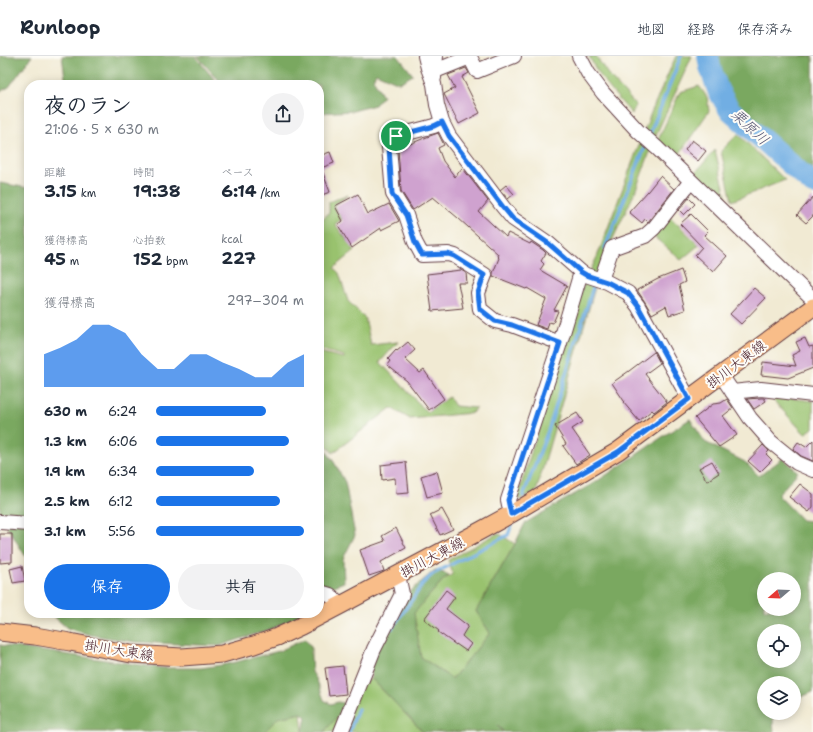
<!DOCTYPE html>
<html lang="ja">
<meta charset="utf-8">
<style>
body{margin:0;font-family:"Shantell Sans","Klee One",sans-serif;background:#f2f2f3;color:#1f2937;height:100vh;display:flex;flex-direction:column;font-size:15px;white-space:nowrap}
*{box-sizing:border-box;margin:0}
p{font-size:13px;color:#747a83}
.icon{flex:none;width:22px;height:22px;fill:none;stroke:currentColor;stroke-width:2;stroke-linecap:round;stroke-linejoin:round}
.map{position:relative;flex:1;overflow:hidden}
.details{position:absolute;left:24px;top:24px;width:300px;height:538px;display:flex;flex-direction:column;background:#fff;border-radius:16px;box-shadow:0 2px 10px #0003}
.details>*{flex:none}
.needle{width:26px;rotate:251deg}
.tools{position:absolute;left:757px;top:516px;display:grid;gap:8px}
.tools a{display:grid;place-items:center;width:44px;height:44px;border-radius:50%;background:#fff;box-shadow:0 2px 10px #0003;font-size:20px}
.pin{position:absolute;display:grid;place-items:center;width:34px;height:34px;color:#fff;margin:-17px;border:2px solid #fff;border-radius:50%;box-shadow:0 1px 4px #0007}
.round{display:grid;place-items:center;flex:none;width:42px;height:42px;border-radius:21px;background:#f2f2f3}
.headline{display:flex;align-items:center;justify-content:space-between;height:68px;padding:0 20px}
h1{font-size:22px;font-weight:700;line-height:30px}
.metrics{display:grid;grid-template-columns:repeat(3,1fr);gap:6px;height:68px;padding:4px 20px}
.metrics div{display:grid;align-content:center}
.metrics b{font-size:17px;font-weight:700}
.metrics small{font-size:11px;font-weight:400}
.metrics p{font-size:11px}
.chart{height:112px;padding:8px 20px}
.chart p{display:flex;justify-content:space-between}
.chart svg{width:100%;height:72px;margin-top:4px;fill:#1a73e8;opacity:.7}
.button{display:flex;gap:8px;margin-top:auto;padding:8px 20px}
.button a{flex:1;height:46px;border-radius:24px;background:#1a73e8;color:#fff;font-size:16px;font-weight:700;line-height:46px;text-align:center}
.button a+a{background:#f2f2f3;color:#1f2937}
ul{padding:0 20px;list-style:none;font-size:13px}
li{display:grid;grid-template-columns:64px 48px 1fr;align-items:center;height:30px}
li i{height:10px;border-radius:5px;background:#1a73e8}
header{display:flex;align-items:center;gap:24px;box-sizing:border-box;height:56px;padding:0 20px;background:#fff;border-bottom:1px solid #e0e1e3}
header strong{font-size:19px}
nav{display:flex;gap:22px;margin-inline-start:auto;font-size:14px}
.map>svg:first-child{display:block}
.green{fill:#99c26e;stroke:#72704c}
.forest{fill:#7aa861;stroke:#626446;fill-rule:evenodd}
.lines{fill:none;stroke-linecap:round;stroke-linejoin:round}
.stream{stroke:#71aee3;stroke-width:3.5}
.river{stroke:#71aee3;stroke-width:22}
.building{fill:#cfa2cf}
.minor-casing{stroke:#633d44;stroke-width:16}
.major-casing{stroke:#633d44;stroke-width:19}
.minor{stroke:#fff;stroke-width:14}
.major{stroke:#f8bd89;stroke-width:17}
.route-casing{stroke:#fff;stroke-width:8}
.route{stroke:#1a73e8;stroke-width:5}
.labels{text-anchor:middle;dominant-baseline:central;stroke-width:4;stroke-linejoin:round;paint-order:stroke}
.street-label{font-size:14px;fill:#4a1f2b;stroke:#fdfcf7}
.water-label{font-size:15px;font-style:italic;fill:#5a5875;stroke:#fdfcf7}
</style>
<header>
<strong>Runloop</strong>
<nav><a>地図</a><a>経路</a><a>保存済み</a></nav>
</header>
<div class="map">
<svg width="813" height="676" viewBox="0 0 813 676">
<rect width="100%" height="100%" fill="#fdfcf7"/>
<filter id="ink" filterUnits="userSpaceOnUse"><feTurbulence type="fractalNoise" baseFrequency=".025" numOctaves="2"/><feDisplacementMap in="SourceGraphic" scale="8" xChannelSelector="R" yChannelSelector="G"/><feConvolveMatrix kernelMatrix="1 2 1 2 8 2 1 2 1" color-interpolation-filters="sRGB"/></filter>
<filter id="wash" filterUnits="userSpaceOnUse"><feTurbulence type="fractalNoise" baseFrequency=".012" numOctaves="4" result="noise"/><feDisplacementMap in="SourceGraphic" scale="16" xChannelSelector="R" yChannelSelector="G"/><feGaussianBlur stdDeviation="0.9" result="paint"/><feColorMatrix in="noise" values="0 0 0 0 0 0 0 0 0 0 0 0 0 0 0 0 0 1.4 0 .05"/><feComposite in="paint" operator="in"/></filter>
<g filter="url(#wash)">
<rect width="100%" height="100%" fill="#f1ead3"/>
<path class="green" d="M589,0H596L609,20L636,49L632,58C616,40 599,22 589,0Z
M676,0H692L657,77L635,136L610,189L598,221L536,436L516,445L584,227L597,201L652,54Z
M699,30L707,41L709,55L678,100L658,84L680,36Z
M738,78L785,124L732,145L721,95Z
M715,94L728,148L694,118Z
M348,139L333,150L342,163L335,168L355,195L334,212L339,217L348,245L365,262L371,289L398,286L380,306L427,356L449,341L455,350L476,352L472,357L410,363L391,352L333,397L319,381V296L344,302V300L319,293V166L329,157V146Z
M668,159L699,189L681,204L653,180Z
M770,341L788,342L813,345V372L805,378Z
M498,477L515,488L476,555L490,577L452,623L421,601L412,559L443,524L453,518L448,504Z
M371,622L423,676H324L359,630Z
M301,657L303,676H260L278,662Z"/>
<path class="forest" d="M0,0H32L9,31L3,34L0,37Z
M62,0H195L219,29H66Z
M197,0H398L413,19L399,27L376,17L373,23L383,40L375,49L353,55L319,57V29H223Z
M712,0H813V118L802,106L767,79L736,49L720,31L713,10Z
M0,127L29,132V506L0,459Z
M690,363L705,386L745,406L759,420L783,402L798,416L778,439L802,464L813,465V636L794,644V627H764V657H777L773,664L774,676H504L497,669L503,676H423L371,622V597L405,540L435,514L449,519L443,524L414,557L421,601L452,623L490,577L476,555L515,488L525,467L599,424L639,397L665,379ZM764,523H794V553H764ZM764,575H794V605H764Z
M319,385L334,406L345,426L355,479L343,503L344,526L324,534L319,546Z
M50,557H304L271,573L219,590L135,586L91,579L67,572Z
M305,583L311,591V601L312,616L317,624L324,644L331,648L338,646L343,647V651L342,655L324,676H303L306,661L301,657L278,662L264,676H0V589L162,612H201L228,608L279,595Z"/>
<g class="lines">
<path class="stream" d="M649,80L681,0
M605,192L646,88
M523,440L549,372L595,225
M392,572L425,525L433,518L508,479L512,468
M349,676L358,653"/>
<path class="river" d="M708,0L710,11L718,34L729,53L752,74L813,128"/>
</g>
<g id="blocks">
<path class="building" d="M466,12L469,17L462,21L480,57L459,68L444,38L455,32L448,19Z
M438,77L444,89L438,92L443,105L455,121L462,112L464,114L488,145L479,156L506,181L508,177L530,188L531,186L543,194L546,197L541,205L544,208L540,214L567,230L554,254L558,255L553,267L549,266L547,273L536,269L546,243L527,232L526,233L493,220V217L499,202L497,200L498,198L458,162L433,141L413,154L401,135L398,93L401,87L410,85V88L427,81Z
M692,84L706,95L698,105L685,94Z
M330,96L334,107L321,112L330,136L319,140V100Z
M660,120L674,133L648,166L645,163L642,167L629,156L648,135Z
M506,129L514,138L508,143L500,134Z
M358,138L368,158L389,148L399,165L381,174V172L352,192L338,169L343,165L335,150Z
M813,141V160L806,167L797,159Z
M689,142L695,148L684,159L679,154Z
M691,158L708,175L704,179L727,200L713,216L695,199L702,191L680,168Z
M461,214L466,217L467,227H458L463,252L432,255L427,218Z
M681,214L685,226L679,229L685,254L669,259L666,250L652,258L645,246L637,234L658,223Z
M754,232L766,242L741,268L730,258Z
M805,282L809,291L813,290V312L788,322L761,319L763,306L796,310L792,299L800,295L796,286Z
M408,286L415,294L405,303L420,317L424,314L444,343L429,354L407,325L387,309L390,305L388,303L396,294L397,295Z
M654,296L660,307L645,318L667,346L654,356L652,354L639,365L623,346L624,345L612,327L629,315Z
M761,342H764L766,345L754,353L747,343Z
M727,343L733,352L723,360L737,379L719,391L695,362L713,348L721,347Z
M577,357L583,366L572,373L590,399L576,408L563,390L566,388L555,370Z
M813,384V405L801,400L793,393L798,386L806,391Z
M763,389L769,395L766,398L772,404L760,416L748,405Z
M712,405L719,417L707,425L699,412Z
M406,406L409,437L396,438L395,422L382,424L381,409Z
M437,415L443,437L427,441L421,420Z
M800,428L813,438V451L809,456L789,441Z
M442,453L453,473L440,479L430,459Z
M396,472L406,492L381,506L384,515L369,520L360,494L385,485L382,480Z
M0,478H12V506L0,507Z
M22,510L25,525L13,527L10,513Z
M446,534L455,541L446,553L468,570L462,580L471,588L466,595L456,588V589L438,576L439,575L424,563Z
M343,610L346,638L329,640L325,612Z"/>
</g>
</g>
<g filter="url(#ink)">
<use href="#blocks" fill-opacity="0" stroke="#633d44" stroke-width="1"/>
<g class="lines">
<defs>
<path id="minor" d="M425,0L428,12L434,28L437,49L442,66L449,80L503,151L513,163L548,187L581,216L586,219L607,226L628,237L638,250L689,343
M579,0L588,17L603,37L638,75L657,92L813,243
M435,15L470,1L477,15L514,0
M434,22L436,0
M442,66L434,70L396,80L389,91L393,138L406,159L415,186L422,199L448,198L455,200L485,219L478,237L480,253L495,265L512,269L560,287
M601,224L612,192L645,180L654,172L691,125
M721,319L750,362L771,386L797,407L813,414
M732,336L761,333L813,339
M511,458L508,444L560,287L581,216
M0,466L29,468
M320,536L330,539L341,549
M341,676L374,593L402,538L398,519"/>
<path id="major" d="M0,576L35,580L70,586L131,598L182,601L222,598L254,589L277,581L301,570L341,549L480,475L511,458L618,395L813,251"/>
</defs>
<use href="#minor" class="minor-casing"/>
<use href="#major" class="major-casing"/>
<use href="#minor" class="minor"/>
<use href="#major" class="major"/>
</g>
</g>
<g class="lines" filter="url(#ink)">
<defs>
<path id="route" d="M442,66L449,80L503,151L513,163L548,187L581,216L586,219L607,226L628,237L638,250L689,343L618,396L511,458L508,444L560,287L512,269L495,265L480,253L478,237L484,219L454,200L448,198L422,199L415,186L406,159L392,138L389,91L396,80L434,70Z"/>
</defs>
<use href="#route" class="route-casing"/>
<use href="#route" class="route"/>
</g>
<g class="labels">
<g class="street-label">
<text transform="translate(736 308) rotate(-37)">掛川大東線</text>
<text transform="translate(432 501) rotate(-28)">掛川大東線</text>
<text transform="translate(119 594) rotate(9)">掛川大東線</text>
</g>
<g class="water-label">
<text transform="translate(750 71) rotate(43)">栗原川</text>
</g>
</g>
</svg>
<div class="tools">
<a><svg class="needle" viewBox="-14 -14 28 28"><path d="M0-13l5 13h-10z" fill="#e53935"/><path d="M0 13l5-13h-10z" fill="#747a83"/></svg></a>
<a><svg class="icon" aria-label="locate" viewBox="0 0 24 24"><circle cx="12" cy="12" r="6"/><path d="M12 2v4M12 18v4M2 12h4M18 12h4"/></svg></a>
<a><svg class="icon" aria-label="layers" viewBox="0 0 24 24"><path d="M12 4l9 5-9 5-9-5zM3 14l9 5 9-5"/></svg></a>
</div>
<div class="pin" style="left:396px;top:80px;background:#1e9e55"><svg class="icon" aria-label="arrive" viewBox="0 0 24 24"><path d="M6 21V4h12l-3 4 3 4H6"/></svg></div>
<section class="details">
<div class="headline"><div><h1>夜のラン</h1><p>21:06 · 5 × 630 m</p></div><a class="round"><svg class="icon" aria-label="share" viewBox="0 0 24 24"><path d="M12 15V3M7 8l5-5 5 5M5 13v7h14v-7"/></svg></a></div>
<div class="metrics">
<div><p>距離</p><b>3.15<small> km</small></b></div>
<div><p>時間</p><b>19:38</b></div>
<div><p>ペース</p><b>6:14<small> /km</small></b></div>
</div>
<div class="metrics">
<div><p>獲得標高</p><b>45<small> m</small></b></div>
<div><p>心拍数</p><b>152<small> bpm</small></b></div>
<div><p>kcal</p><b>227</b></div>
</div>
<div class="chart"><p><span>獲得標高</span>297–304 m</p>
<svg viewBox="0 0 160 44" preserveAspectRatio="none"><path d="M0 44V24L10 20L20 15L30 6L40 6L50 11L60 24L70 33L80 33L90 24L100 24L110 29L120 33L130 38L140 38L150 29L160 24V44z"/></svg>
</div>
<ul>
<li><b>630 m</b>6:24<i style="width:74%"></i></li>
<li><b>1.3 km</b>6:06<i style="width:90%"></i></li>
<li><b>1.9 km</b>6:34<i style="width:66%"></i></li>
<li><b>2.5 km</b>6:12<i style="width:84%"></i></li>
<li><b>3.1 km</b>5:56<i style="width:100%"></i></li>
</ul>
<div class="button"><a>保存</a><a>共有</a></div>
</section>
</div>
